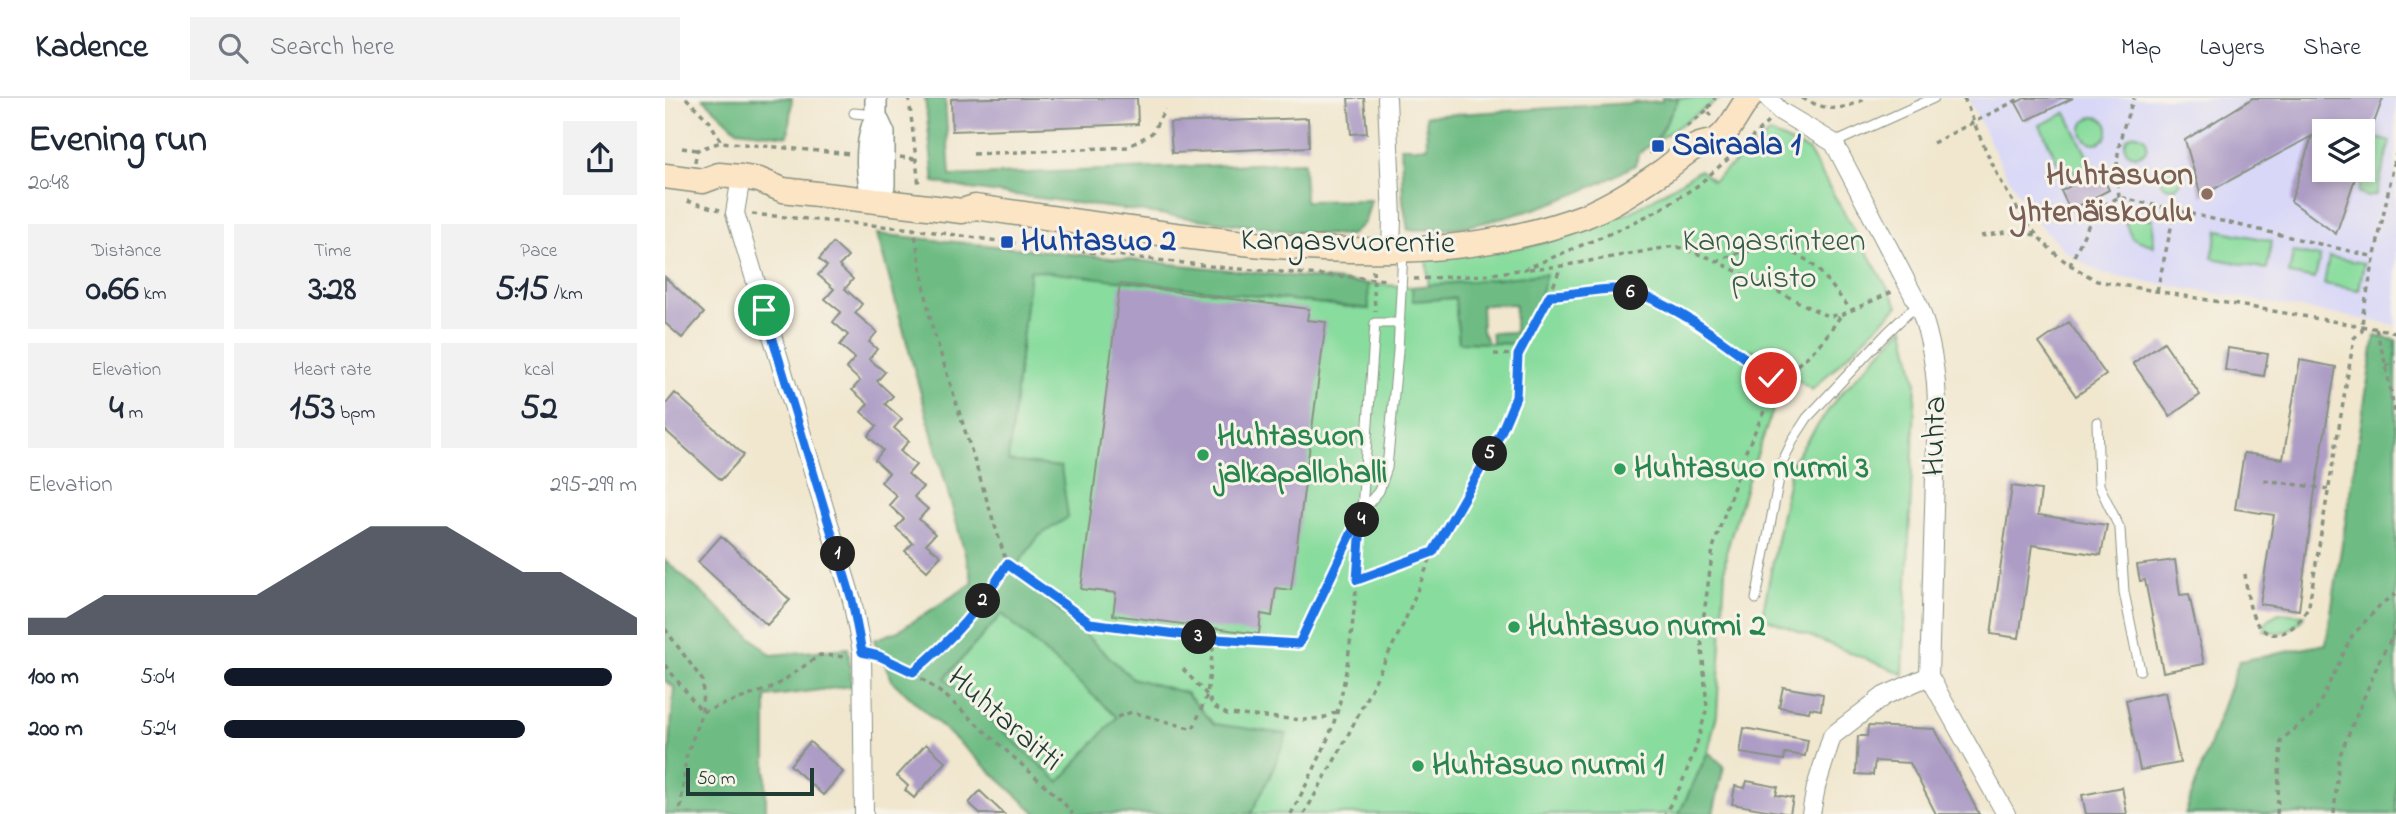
<!DOCTYPE html>
<meta charset="utf-8">
<style>
body{margin:0;font-family:"Indie Flower",sans-serif;background:#f2f2f3;color:#1f2937;height:100vh;display:flex;flex-direction:column;font-size:26px;white-space:nowrap}
*{box-sizing:border-box;margin:0}
p{font-size:23px;color:#747a83}
.icon{flex:none;width:38px;height:38px;fill:none;stroke:currentColor;stroke-width:2;stroke-linecap:round;stroke-linejoin:round}
.map{position:relative;flex:1;overflow:hidden}
.details{display:flex;flex-direction:column;background:#fff;width:665px}
.details>*{flex:none}
.buttons{position:absolute;left:1647px;top:21px;display:grid;gap:14px}
.buttons a{display:grid;place-items:center;width:63px;height:63px;border-radius:0px;background:#fff;box-shadow:0 4px 10px #0003;font-size:35px}
.scale{position:absolute;left:21px;bottom:18px;width:128px;box-sizing:border-box;padding-left:7px;border:4px solid #1f3d34;border-top:0;font-size:19px;line-height:24px;white-space:nowrap;color:#1f3d34;-webkit-text-stroke:5px #f7f3e8;paint-order:stroke}
.pin{position:absolute;display:grid;place-items:center;width:60px;height:60px;color:#fff;margin:-30px;border:4px solid #fff;border-radius:50%;box-shadow:0 2px 7px #0007}
.km{position:absolute;width:35px;height:35px;margin:-18px;border-radius:50%;background:#222;color:#fff;font-size:19px;line-height:35px;text-align:center}
.round{display:grid;place-items:center;flex:none;width:74px;height:74px;border-radius:0px;background:#f2f2f3}
.head{display:flex;align-items:center;justify-content:space-between;height:119px;padding:0 28px}
h1{font-size:38px;font-weight:700;line-height:52px}
.metrics{display:grid;grid-template-columns:repeat(3,1fr);gap:10px;height:119px;padding:7px 28px}
.metrics div{display:grid;align-content:center;border-radius:0px;background:#f2f2f3;text-align:center}
.metrics b{font-size:35px;font-weight:700}
.metrics small{font-size:19px;font-weight:400}
.metrics p{font-size:19px}
.chart{height:196px;padding:14px 28px}
.chart p{display:flex;justify-content:space-between}
.chart svg{width:100%;height:126px;margin-top:7px;fill:#111827;opacity:.7}
ul{padding:0 28px;list-style:none;font-size:23px}
li{display:grid;grid-template-columns:112px 84px 1fr;align-items:center;height:52px}
li i{height:18px;border-radius:9px;background:#111827}
header{display:flex;align-items:center;gap:42px;box-sizing:border-box;height:98px;padding:0 35px;background:#fff;border-bottom:2px solid #e0e1e3}
header strong{font-size:33px}
nav{display:flex;gap:38px;margin-inline-start:auto;font-size:24px}
.search{width:490px;height:63px;background:#f2f2f3;display:flex;align-items:center;gap:18px;box-sizing:border-box;padding:0 24px;border-radius:0px;color:#747a83;font-size:26px}
main{display:flex;flex:1;min-height:0}
.map>svg:first-child{display:block}
.built{fill:#d8d7f8;fill-rule:evenodd}
.green{fill:#88dc9d;stroke:#548c68;stroke-width:2}
.forest{fill:#6ebc84;stroke:#467c5c;stroke-width:2;fill-rule:evenodd}
.building{fill:#ad9dc6}
.lines{fill:none;stroke-linecap:round;stroke-linejoin:round}
.service-casing{stroke:#889282;stroke-width:11}
.minor-casing{stroke:#889282;stroke-width:20}
.tertiary-casing{stroke:#889282;stroke-width:24}
.secondary-casing{stroke:#889282;stroke-width:27}
.path{stroke:#889282;stroke-width:3.5;stroke-dasharray:5 5;stroke-linecap:butt}
.service{stroke:#fff;stroke-width:9}
.minor{stroke:#fff;stroke-width:18}
.tertiary{stroke:#fff;stroke-width:21}
.secondary{stroke:#fce5c4;stroke-width:24}
.route-casing{stroke:#fff;stroke-width:14}
.route{stroke:#1a73e8;stroke-width:9}
.transit-dot{fill:#1a4fb4;stroke:#f7f3e8;stroke-width:2.5}
.education-dot{fill:#8d6e63;stroke:#f7f3e8;stroke-width:2.5}
.leisure-dot{fill:#2e9e5b;stroke:#f7f3e8;stroke-width:2.5}
.labels{text-anchor:middle;dominant-baseline:central;stroke-width:6;stroke-linejoin:round;paint-order:stroke}
.transit-label{font-size:32px;font-weight:bold;fill:#164399;stroke:#f7f3e8;text-anchor:start}
.education-label{font-size:32px;font-weight:bold;fill:#785e54;stroke:#f7f3e8;text-anchor:end}
.park-label{font-size:32px;fill:#345d49;stroke:#f7f3e8}
.street-label{font-size:32px;fill:#1f3d34;stroke:#f7f3e8}
.leisure-label{font-size:32px;font-weight:bold;fill:#27864d;stroke:#f7f3e8;text-anchor:start}
</style>
<header>
<strong>Kadence</strong>
<div class="search"><svg class="icon" aria-label="search" viewBox="0 0 24 24"><circle cx="10" cy="10" r="6"/><path d="M15 15l6 6"/></svg>Search here</div>
<nav><a>Map</a><a>Layers</a><a>Share</a></nav>
</header>
<main>
<section class="details">
<div class="head"><div><h1>Evening run</h1><p>20:48</p></div><a class="round"><svg class="icon" aria-label="share" viewBox="0 0 24 24"><path d="M12 15V3M7 8l5-5 5 5M5 13v7h14v-7"/></svg></a></div>
<div class="metrics">
<div><p>Distance</p><b>0.66<small> km</small></b></div>
<div><p>Time</p><b>3:28</b></div>
<div><p>Pace</p><b>5:15<small> /km</small></b></div>
</div>
<div class="metrics">
<div><p>Elevation</p><b>4<small> m</small></b></div>
<div><p>Heart rate</p><b>153<small> bpm</small></b></div>
<div><p>kcal</p><b>52</b></div>
</div>
<div class="chart"><p><span>Elevation</span>295–299 m</p>
<svg viewBox="0 0 160 44" preserveAspectRatio="none"><path d="M0 44V38L10 38L20 30L30 30L40 30L50 30L60 30L70 22L80 14L90 6L100 6L110 6L120 14L130 22L140 22L150 30L160 38V44z"/></svg>
</div>
<ul>
<li><b>100 m</b>5:04<i style="width:94%"></i></li>
<li><b>200 m</b>5:24<i style="width:73%"></i></li>
</ul>
</section>
<div class="map">
<svg width="1731" height="716" viewBox="0 0 1731 716">
<rect width="100%" height="100%" fill="#f7f3e8"/>
<filter id="ink" filterUnits="userSpaceOnUse"><feTurbulence type="fractalNoise" baseFrequency=".0143" numOctaves="2"/><feDisplacementMap in="SourceGraphic" scale="14" xChannelSelector="R" yChannelSelector="G"/><feConvolveMatrix kernelMatrix="1 2 1 2 8 2 1 2 1" color-interpolation-filters="sRGB"/></filter>
<filter id="wash" filterUnits="userSpaceOnUse"><feTurbulence type="fractalNoise" baseFrequency=".00686" numOctaves="4" result="noise"/><feDisplacementMap in="SourceGraphic" scale="28" xChannelSelector="R" yChannelSelector="G"/><feGaussianBlur stdDeviation="1.57" result="paint"/><feColorMatrix in="noise" values="0 0 0 0 0 0 0 0 0 0 0 0 0 0 0 0 0 1.4 0 .05"/><feComposite in="paint" operator="in"/></filter>
<g filter="url(#wash)">
<rect width="100%" height="100%" fill="#f1e7cf"/>
<path class="built" d="M1303,0H1731V227L1437,176L1401,154L1367,119L1339,72ZM1659,33H1698V72H1659Z"/>
<path class="green" d="M1014,0H1056L991,43Z
M1401,15L1426,66L1399,78L1375,27Z
M1417 32a13 13 0 1 1 26 0a13 13 0 1 1-26 0Z
M1105,35L1143,52L1233,208L1147,292L1085,250L1120,278L1082,385L1061,455L1052,616L1043,654L1014,716H399L235,559L349,471L374,438L403,419L343,363L365,171L703,211V186L747,189L748,203L790,200L794,244L852,246L875,196L880,177L764,188L761,160L870,147L966,114L1035,72L1048,83Z
M1460 47a11 11 0 1 1 22 0a11 11 0 1 1-22 0Z
M1708,39L1725,44L1711,97L1702,99L1693,95Z
M1495 79a11 11 0 1 1 22 0a11 11 0 1 1-22 0Z
M1457,117L1488,121L1489,148L1467,140Z
M1553,132L1607,143L1602,171L1547,160Z
M1628,154L1655,159L1650,181L1624,176Z
M1664,159L1699,165L1694,192L1659,186Z
M1239,229L1251,284L1238,576L1097,519L1127,364L1172,300Z
M1614,515L1640,517C1630,532 1616,538 1598,532L1603,521Z"/>
<path class="forest" d="M38,0H127L123,38L72,32Z
M260,0H280L285,78L639,64L640,103L706,102L700,124L686,137L644,136L305,91L269,84Z
M997,0H1014L991,43L974,55L970,67C914,99 854,119 792,130C776,132 759,131 743,132L738,103L736,49H762L761,18L997,3Z
M212,136L703,186L704,211L365,172L343,363L396,369L403,419L374,438L349,471L467,580L521,595L549,626L622,636L606,676L586,716H372L228,584L209,542L233,533L308,485ZM337,516L452,619L394,684L280,580Z
M881,176L870,217L852,246L828,245L826,235L850,234V206L816,207L817,233L823,245L794,244L790,200L748,203L747,189Z
M1710,238L1731,242V716H1520L1574,563L1661,546Z
M0,462L106,557L183,550L187,588L101,599V716H0L9,589L0,583Z
M1043,654L1059,668L1048,716H1014Z"/>
<g id="blocks">
<path class="building" d="M325,0H472L473,26L287,33L286,1Z
M683,0H699L702,35L686,36Z
M1360,0H1408L1361,23L1351,5Z
M1588,0H1718L1706,33H1659V72H1693L1671,136L1626,103L1647,38L1536,98L1520,42Z
M643,20L644,49L507,55L505,25Z
M1435,73L1444,92L1405,112L1396,93Z
M168,145L183,159L174,168L188,181L180,191L197,206L190,215L212,234L204,244L212,251L204,261L220,274L212,283L228,298L220,306L237,321L229,330L244,343L235,353L251,367L243,376L258,389L249,399L263,411L254,421L270,436L261,446L276,458L262,473L240,453L248,445L231,430L239,421L224,407L232,398L216,384L224,375L210,362L218,352L203,338L212,328L196,314L203,306L187,292L195,283L181,270L190,260L175,247L183,237L168,224L176,214L160,201L169,191L153,177L162,168L154,161Z
M0,179L39,215L17,240L0,225Z
M455,186L644,211L642,222L661,224L626,492L611,490L607,518L596,516L594,536L448,517L451,495L416,491Z
M1404,224L1441,277L1411,298L1374,245Z
M1499,244L1535,297L1505,318L1468,265Z
M1563,250L1603,256L1599,278L1560,272Z
M1635,262L1671,269L1649,399L1634,512L1595,506L1609,417L1570,411L1579,355L1618,361Z
M10,295L79,357L56,382L0,332V307Z
M1347,388L1376,392L1373,417L1442,427L1436,457L1367,447L1354,540L1326,536Z
M56,438L125,502L102,527L33,464Z
M1510,462L1515,497L1524,496L1539,566L1498,574L1480,482L1475,483L1472,467Z
M1118,589L1158,596L1156,612L1145,610L1144,614L1114,609Z
M1500,594L1515,665L1475,672L1461,602Z
M1203,628L1270,631L1314,716H1271L1245,665L1210,663L1208,677L1191,676L1193,638H1202Z
M1079,630L1143,642L1140,658L1120,655L1119,662L1075,655Z
M145,644L178,674L158,697L125,667Z
M261,646L281,664L249,700L240,692L243,688L232,678Z
M1082,683L1113,689L1111,697L1128,700L1125,716L1067,706L1070,688L1080,690Z
M1457,689L1462,716H1421L1417,697Z
M315,693L339,716H316L304,705Z"/>
</g>
</g>
<g filter="url(#ink)">
<use href="#blocks" fill-opacity="0" stroke="#889282" stroke-width="2"/>
<g class="lines">
<defs>
<path id="service" d="M189,15L210,17
M1169,45L1269,0
M1432,324L1434,387L1455,431L1459,494L1475,572
M697,412L710,225H735
M692,482L697,413L714,393L722,370L733,253L738,153
M1091,501L1117,365L1129,340L1142,320L1222,235L1243,215L1254,208"/>
<path id="minor" d="M722,0L727,121L726,152
M1103,0L1115,13L1169,45L1254,208C1267,243 1272,275 1272,312L1264,578L1341,716
M76,79L70,115L187,502L197,554L199,716
M1146,716L1151,689L1167,638L1219,598L1264,578"/>
<path id="tertiary" d="M208,26C200,50 201,80 209,103
M209,103L219,88V35L211,18V0"/>
<path id="secondary" d="M0,78L38,83L54,77L76,79L94,82L118,92L297,113L310,109C377,119 443,128 510,137C645,154 790,167 920,118C947,107 974,89 998,73C1009,65 1020,54 1032,48C1038,45 1047,45 1052,42C1067,31 1073,13 1084,0"/>
</defs>
<use href="#service" class="service-casing"/>
<use href="#minor" class="minor-casing"/>
<use href="#tertiary" class="tertiary-casing"/>
<use href="#secondary" class="secondary-casing"/>
<path class="path" d="M21,0L45,24L56,44
M244,0L254,88
M1137,0C1164,14 1176,13 1202,0
M1299,0C1322,57 1351,130 1404,166C1413,172 1422,177 1432,183L1731,234
M1047,18L1042,12L1050,0
M1022,28L1042,12
M1268,45L1356,0
M1078,48L1103,24
M17,50L32,52
M984,55L998,44
M308,56L463,49L487,35L500,11
M235,59L250,61
M30,64L32,52L56,44L186,56
M1454,99C1449,57 1454,39 1469,0
M22,103L55,112
M87,116L249,131L354,146L562,170L723,182
M1316,138L1341,134L1372,137
M1051,163C1083,150 1123,143 1150,169C1164,182 1173,198 1186,211
M1405,167L1429,115L1436,109L1454,99L1710,159
M864,171L896,168L1010,148L1045,160L1162,218L1176,217L1229,193
M708,172L710,213
M749,181L820,177L860,171L953,132L994,112L1032,88L1064,60
M1492,193L1510,112
M885,197L896,168
M1711,231L1721,268L1731,322
M829,256L853,257
M1721,268L1731,264
M1106,282C1138,268 1158,245 1176,217
M1599,382L1663,391
M342,466L425,525L549,541L634,546L681,446
M1580,476C1582,491 1583,511 1591,524C1607,551 1636,528 1644,507L1689,240L1697,233L1698,215L1731,56
M703,479L768,454
M0,531L38,583L37,614L21,660L15,716
M212,558L248,574L283,600L396,702L408,716
M0,567L37,614L109,589L155,557L183,559
M518,571L542,597L549,609L562,616L639,622L658,620L671,614
M248,574C286,543 317,508 342,466L266,225L249,131
M452,619L467,614L528,631L542,597L549,541
M626,716C642,685 664,645 673,611C683,572 687,532 691,492
M639,716L677,649L738,527L771,447L836,337L851,299L853,257L885,197L951,191L977,197L1004,208L1086,264L1106,282L1107,296L1081,353L1048,450L1036,538L1042,610L1030,652L1016,687L1000,716
M1612,716L1616,642L1650,615L1687,538L1717,505L1731,496
M1669,716L1674,659L1715,561L1731,532"/>
<use href="#service" class="service"/>
<use href="#minor" class="minor"/>
<use href="#tertiary" class="tertiary"/>
<use href="#secondary" class="secondary"/>
</g>
</g>
<g class="lines" filter="url(#ink)">
<defs>
<path id="route" d="M99,212L187,502L197,554L214,558L248,574C286,543 317,508 342,466L425,525L550,541L634,546L697,413L692,482L768,454L835,337L851,299L853,257L885,197C907,197 928,191 949,191C995,192 1070,252 1106,280"/>
</defs>
<use href="#route" class="route-casing"/>
<use href="#route" class="route"/>
</g>
<g class="transit-dot">
<rect x="986" y="41" width="14" height="14" rx="3.5"/>
<rect x="335" y="137" width="14" height="14" rx="3.5"/>
</g>
<circle class="education-dot" cx="1542" cy="96" r="7"/>
<g class="leisure-dot">
<circle cx="538" cy="357" r="7"/>
<circle cx="955" cy="371" r="7"/>
<circle cx="849" cy="529" r="7"/>
<circle cx="753" cy="668" r="7"/>
</g>
<g class="labels">
<g class="transit-label">
<text x="1007" y="48">Sairaala 1</text>
<text x="356" y="144">Huhtasuo 2</text>
</g>
<g class="education-label">
<text x="1528" y="78">Huhtasuon<tspan x="1528" dy="37">yhtenäiskoulu</tspan></text>
</g>
<g class="park-label">
<text x="1109" y="144">Kangasrinteen<tspan x="1109" dy="37">puisto</tspan></text>
</g>
<g class="street-label">
<text transform="translate(683 145) rotate(1)">Kangasvuorentie</text>
<text transform="translate(1271 338) rotate(-89)">Huhta</text>
<text transform="translate(339 622) rotate(41)">Huhtaraitti</text>
</g>
<g class="leisure-label">
<text x="552" y="339">Huhtasuon<tspan x="552" dy="37">jalkapallohalli</tspan></text>
<text x="969" y="371">Huhtasuo nurmi 3</text>
<text x="863" y="529">Huhtasuo nurmi 2</text>
<text x="767" y="668">Huhtasuo nurmi 1</text>
</g>
</g>
</svg>
<div class="buttons">
<a><svg class="icon" aria-label="layers" viewBox="0 0 24 24"><path d="M12 4l9 5-9 5-9-5zM3 14l9 5 9-5"/></svg></a>
</div>
<div class="scale">50 m</div>
<div class="pin" style="left:99px;top:212px;background:#1e9e55"><svg class="icon" aria-label="arrive" viewBox="0 0 24 24"><path d="M6 21V4h12l-3 4 3 4H6"/></svg></div>
<div class="pin" style="left:1106px;top:280px;background:#d93025"><svg class="icon" aria-label="check" viewBox="0 0 24 24"><path d="M5 12l5 5 9-10"/></svg></div>
<b class="km" style="left:173px;top:456px">1</b>
<b class="km" style="left:318px;top:503px">2</b>
<b class="km" style="left:534px;top:539px">3</b>
<b class="km" style="left:697px;top:422px">4</b>
<b class="km" style="left:825px;top:356px">5</b>
<b class="km" style="left:966px;top:195px">6</b>
</div>
</main>
